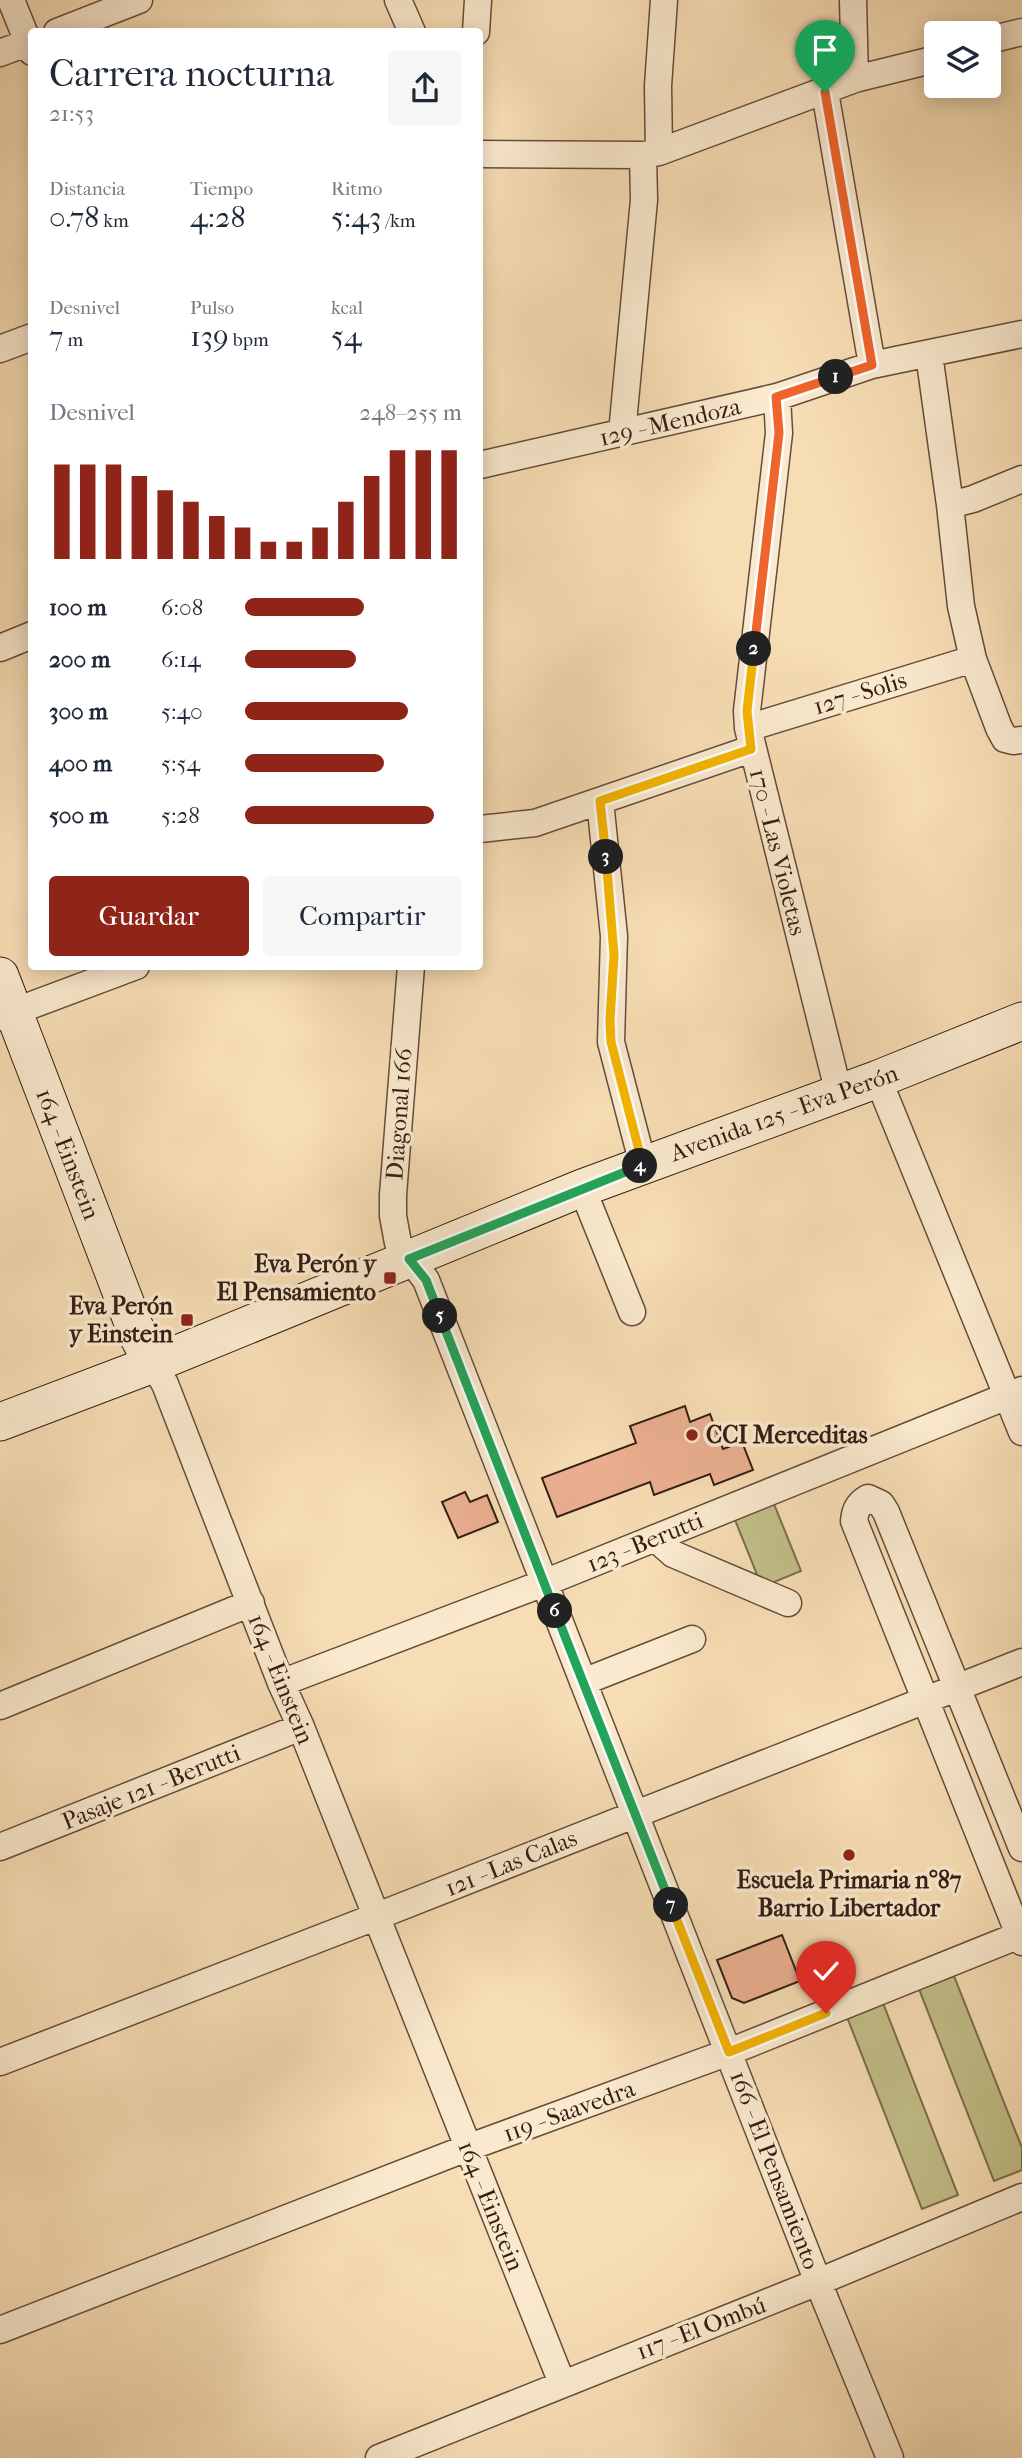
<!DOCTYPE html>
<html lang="es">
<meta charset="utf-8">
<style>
body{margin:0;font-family:"IM FELL French Canon",serif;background:#f6f6f7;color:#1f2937;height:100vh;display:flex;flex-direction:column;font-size:26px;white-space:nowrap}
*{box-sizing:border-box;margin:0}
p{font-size:23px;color:#747a83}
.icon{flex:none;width:38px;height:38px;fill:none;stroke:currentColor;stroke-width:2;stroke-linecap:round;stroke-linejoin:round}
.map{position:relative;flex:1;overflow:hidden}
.drawer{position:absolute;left:28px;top:28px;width:455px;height:942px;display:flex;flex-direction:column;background:#fff;border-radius:7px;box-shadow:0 4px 18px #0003}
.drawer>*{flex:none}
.controls{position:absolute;left:924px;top:21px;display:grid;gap:14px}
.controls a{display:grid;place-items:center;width:77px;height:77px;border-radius:7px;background:#fff;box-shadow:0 4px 18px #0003;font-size:35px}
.pin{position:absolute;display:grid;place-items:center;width:60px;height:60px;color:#fff;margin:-72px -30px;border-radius:50% 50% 50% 0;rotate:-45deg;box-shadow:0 0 7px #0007}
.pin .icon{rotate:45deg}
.km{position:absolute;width:35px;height:35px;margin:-18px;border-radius:50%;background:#222;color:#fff;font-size:19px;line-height:35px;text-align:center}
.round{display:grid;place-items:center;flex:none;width:74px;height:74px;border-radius:7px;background:#f6f6f7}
.headline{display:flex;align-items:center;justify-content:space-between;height:119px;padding:0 21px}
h1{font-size:38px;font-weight:600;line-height:52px}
.figures{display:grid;grid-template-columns:repeat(3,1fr);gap:10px;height:119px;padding:7px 21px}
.figures div{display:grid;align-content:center}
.figures b{font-size:30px;font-weight:600}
.figures small{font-size:19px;font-weight:400}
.figures p{font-size:19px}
.chart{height:196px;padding:14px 21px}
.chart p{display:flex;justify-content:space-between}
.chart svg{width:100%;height:126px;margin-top:7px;stroke:#8f2418;stroke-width:6}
.button{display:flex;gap:14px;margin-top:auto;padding:14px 21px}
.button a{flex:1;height:80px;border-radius:7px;background:#8f2418;color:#fff;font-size:28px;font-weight:600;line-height:80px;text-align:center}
.button a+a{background:#f6f6f7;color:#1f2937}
ul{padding:0 21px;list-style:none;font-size:23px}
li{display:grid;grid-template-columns:112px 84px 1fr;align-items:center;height:52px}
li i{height:18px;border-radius:9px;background:#8f2418}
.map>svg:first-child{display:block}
.green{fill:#c2bf89;stroke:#7a6e4e;stroke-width:2}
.building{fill:#ebb091;stroke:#331d14;stroke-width:2}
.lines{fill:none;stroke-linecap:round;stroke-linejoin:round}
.street-casing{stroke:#644d3c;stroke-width:29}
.secondary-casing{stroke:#331d14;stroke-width:39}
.street{stroke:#fae9ce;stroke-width:26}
.secondary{stroke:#fae9ce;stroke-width:37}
.split-1-casing{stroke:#fff;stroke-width:14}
.split-2-casing{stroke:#fff;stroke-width:14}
.split-3-casing{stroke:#fff;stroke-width:14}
.split-4-casing{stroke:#fff;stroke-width:14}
.split-5-casing{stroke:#fff;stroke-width:14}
.split-6-casing{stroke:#fff;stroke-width:14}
.split-7-casing{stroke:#fff;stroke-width:14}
.split-8-casing{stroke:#fff;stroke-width:14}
.split-1{stroke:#f0652b;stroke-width:9}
.split-2{stroke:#f0652b;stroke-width:9}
.split-3{stroke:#f5b400;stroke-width:9}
.split-4{stroke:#f5b400;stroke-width:9}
.split-5{stroke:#22a559;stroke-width:9}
.split-6{stroke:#22a559;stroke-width:9}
.split-7{stroke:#22a559;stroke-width:9}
.split-8{stroke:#f5b400;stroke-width:9}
.poi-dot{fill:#8f2418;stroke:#fae9ce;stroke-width:2.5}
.labels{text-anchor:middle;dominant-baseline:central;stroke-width:7;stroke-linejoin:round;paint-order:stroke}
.street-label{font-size:24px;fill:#331d14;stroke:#fae9ce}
.poi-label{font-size:24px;font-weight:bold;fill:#331d14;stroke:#fae9ce;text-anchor:end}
</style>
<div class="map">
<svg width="1022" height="2458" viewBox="0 0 1022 2458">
<rect width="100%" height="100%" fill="#f7ddb4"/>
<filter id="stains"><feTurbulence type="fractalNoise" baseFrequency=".00286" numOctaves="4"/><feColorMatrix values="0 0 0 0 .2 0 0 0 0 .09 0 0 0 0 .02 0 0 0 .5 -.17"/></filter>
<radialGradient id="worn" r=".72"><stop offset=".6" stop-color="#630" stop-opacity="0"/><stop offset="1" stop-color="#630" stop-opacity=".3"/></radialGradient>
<path class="green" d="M772,1499L801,1571L762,1587L733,1515Z
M954,1976L1022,2148V2170L994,2181L919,1989Z
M883,2003L958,2195L922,2209L847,2017Z"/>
<path class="building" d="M685,1406L690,1422L710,1414L723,1449L742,1442L753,1470L714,1485L710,1474L654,1495L650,1482L557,1517L542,1478L636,1443L630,1426Z
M465,1492L470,1502L487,1495L498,1522L458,1538L442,1502Z
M782,1935L800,1981L744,2003L732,1998L717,1960Z"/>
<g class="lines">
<defs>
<path id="street" d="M11,0L32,52
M398,0L412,32
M853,0L855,79
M57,32L139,0
M476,32L478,0
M989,40L1022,32
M0,53L32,41
M825,92L872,365
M659,152L658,86L664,0
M480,154L643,155L659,152L855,79L936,59
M0,349L32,337
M929,354L950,505L961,606L973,659L999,728L1005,739L1013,741L1022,740
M777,397L779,433L747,711L748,728L839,1094
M622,433L644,200L643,155
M480,465L777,397L872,365L1022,334
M950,505L973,499L1022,479
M0,648L32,635
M748,728L973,659
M600,801L614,936L611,1042L643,1165
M480,829L535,823L751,749
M411,966L393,1195V1216L398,1243L426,1280L818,2282L890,2458
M0,1017L136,966
M878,1079L1022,1432
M582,1188L632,1312
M153,1364L165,1384L281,1683L301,1727L562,2383
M655,1538L673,1554L788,1603
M583,1682L692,1639
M281,1683L544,1583L1022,1390
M0,1706L251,1603
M0,1847L301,1727
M1022,1848L886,1512L881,1504L868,1498C858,1504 855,1510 854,1521L1022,1942
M0,2062L375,1917L1022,1662
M0,2330L467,2148L729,2052L1022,1934
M379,2458L818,2282L1022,2197"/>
<path id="secondary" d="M0,976L138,1336L153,1364
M0,1422L153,1364L582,1188L878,1079L1022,1021"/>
</defs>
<use href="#street" class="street-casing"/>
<use href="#secondary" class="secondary-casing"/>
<use href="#street" class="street"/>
<use href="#secondary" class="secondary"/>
</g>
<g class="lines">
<defs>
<path id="split-1" d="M825,92L872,365L836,377"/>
<path id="split-2" d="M754,649L779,433L776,397L836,377"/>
<path id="split-3" d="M606,857L600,801L751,749L747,711L754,649"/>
<path id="split-4" d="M606,857L614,955L610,1020L611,1042L643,1166H640"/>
<path id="split-5" d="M440,1316L426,1280L409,1259L640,1166"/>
<path id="split-6" d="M440,1316L555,1611"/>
<path id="split-7" d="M555,1611L671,1905"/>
<path id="split-8" d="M671,1905L729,2052L826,2013"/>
</defs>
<use href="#split-1" class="split-1-casing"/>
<use href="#split-2" class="split-2-casing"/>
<use href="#split-3" class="split-3-casing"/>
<use href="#split-4" class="split-4-casing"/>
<use href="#split-5" class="split-5-casing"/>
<use href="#split-6" class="split-6-casing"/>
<use href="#split-7" class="split-7-casing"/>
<use href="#split-8" class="split-8-casing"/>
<use href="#split-1" class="split-1"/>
<use href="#split-2" class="split-2"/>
<use href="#split-3" class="split-3"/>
<use href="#split-4" class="split-4"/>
<use href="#split-5" class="split-5"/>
<use href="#split-6" class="split-6"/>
<use href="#split-7" class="split-7"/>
<use href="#split-8" class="split-8"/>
</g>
<g class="poi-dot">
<rect x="383" y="1271" width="14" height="14" rx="3.5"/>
<rect x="180" y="1313" width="14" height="14" rx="3.5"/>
<circle cx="692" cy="1435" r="7"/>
<circle cx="849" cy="1855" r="7"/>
</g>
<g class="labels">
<g class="street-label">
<text transform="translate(670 422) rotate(-13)">129 - Mendoza</text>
<text transform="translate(860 693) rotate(-17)">127 - Solis</text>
<text transform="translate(778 852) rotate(76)">170 - Las Violetas</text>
<text transform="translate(784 1113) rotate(-20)">Avenida 125 - Eva Perón</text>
<text transform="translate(399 1114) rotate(-86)">Diagonal 166</text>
<text transform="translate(68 1154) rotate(69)">164 - Einstein</text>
<text transform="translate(645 1542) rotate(-22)">123 - Berutti</text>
<text transform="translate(281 1679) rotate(68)">164 - Einstein</text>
<text transform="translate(151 1787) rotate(-22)">Pasaje 121 - Berutti</text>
<text transform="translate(511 1863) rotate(-22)">121 - Las Calas</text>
<text transform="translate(569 2111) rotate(-20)">119 - Saavedra</text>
<text transform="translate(775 2170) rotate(69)">166 - El Pensamiento</text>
<text transform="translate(491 2206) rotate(68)">164 - Einstein</text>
<text transform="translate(701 2328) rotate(-21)">117 - El Ombú</text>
</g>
<g class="poi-label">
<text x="376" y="1264">Eva Perón y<tspan x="376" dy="28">El Pensamiento</tspan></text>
<text x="173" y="1306">Eva Perón<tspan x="173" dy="28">y Einstein</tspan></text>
<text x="706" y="1435" text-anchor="start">CCI Merceditas</text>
<text x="849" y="1880" text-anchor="middle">Escuela Primaria n°87<tspan x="849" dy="28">Barrio Libertador</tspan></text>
</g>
</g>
<rect width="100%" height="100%" filter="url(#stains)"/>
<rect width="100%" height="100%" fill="url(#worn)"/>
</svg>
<div class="controls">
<a><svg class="icon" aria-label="layers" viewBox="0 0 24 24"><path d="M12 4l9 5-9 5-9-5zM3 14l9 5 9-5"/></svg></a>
</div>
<div class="pin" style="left:825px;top:92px;background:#1e9e55"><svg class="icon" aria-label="arrive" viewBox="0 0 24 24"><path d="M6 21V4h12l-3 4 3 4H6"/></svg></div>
<div class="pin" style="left:826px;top:2013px;background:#d93025"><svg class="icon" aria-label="check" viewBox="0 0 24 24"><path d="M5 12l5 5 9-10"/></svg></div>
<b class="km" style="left:836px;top:377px">1</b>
<b class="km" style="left:754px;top:649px">2</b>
<b class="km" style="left:606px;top:857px">3</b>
<b class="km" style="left:640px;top:1166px">4</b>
<b class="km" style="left:440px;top:1316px">5</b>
<b class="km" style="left:555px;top:1611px">6</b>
<b class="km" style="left:671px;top:1905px">7</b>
<section class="drawer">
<div class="headline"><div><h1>Carrera nocturna</h1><p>21:53</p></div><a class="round"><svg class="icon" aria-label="share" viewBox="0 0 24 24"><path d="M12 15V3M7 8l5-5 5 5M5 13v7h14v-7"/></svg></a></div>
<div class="figures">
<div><p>Distancia</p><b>0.78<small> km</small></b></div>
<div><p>Tiempo</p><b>4:28</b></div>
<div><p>Ritmo</p><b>5:43<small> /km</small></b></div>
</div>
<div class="figures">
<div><p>Desnivel</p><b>7<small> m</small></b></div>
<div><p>Pulso</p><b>139<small> bpm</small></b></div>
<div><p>kcal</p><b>54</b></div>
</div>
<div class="chart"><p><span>Desnivel</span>248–255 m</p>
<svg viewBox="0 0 160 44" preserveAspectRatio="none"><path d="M5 44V11M15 44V11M25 44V11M35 44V15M45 44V20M55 44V24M65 44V29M75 44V33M85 44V38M95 44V38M105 44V33M115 44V24M125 44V15M135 44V6M145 44V6M155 44V6"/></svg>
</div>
<ul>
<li><b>100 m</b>6:08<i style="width:55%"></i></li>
<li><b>200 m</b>6:14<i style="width:51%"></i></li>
<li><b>300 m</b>5:40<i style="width:75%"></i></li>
<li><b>400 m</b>5:54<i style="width:64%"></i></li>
<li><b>500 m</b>5:28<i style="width:87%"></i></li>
</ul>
<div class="button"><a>Guardar</a><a>Compartir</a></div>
</section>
</div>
